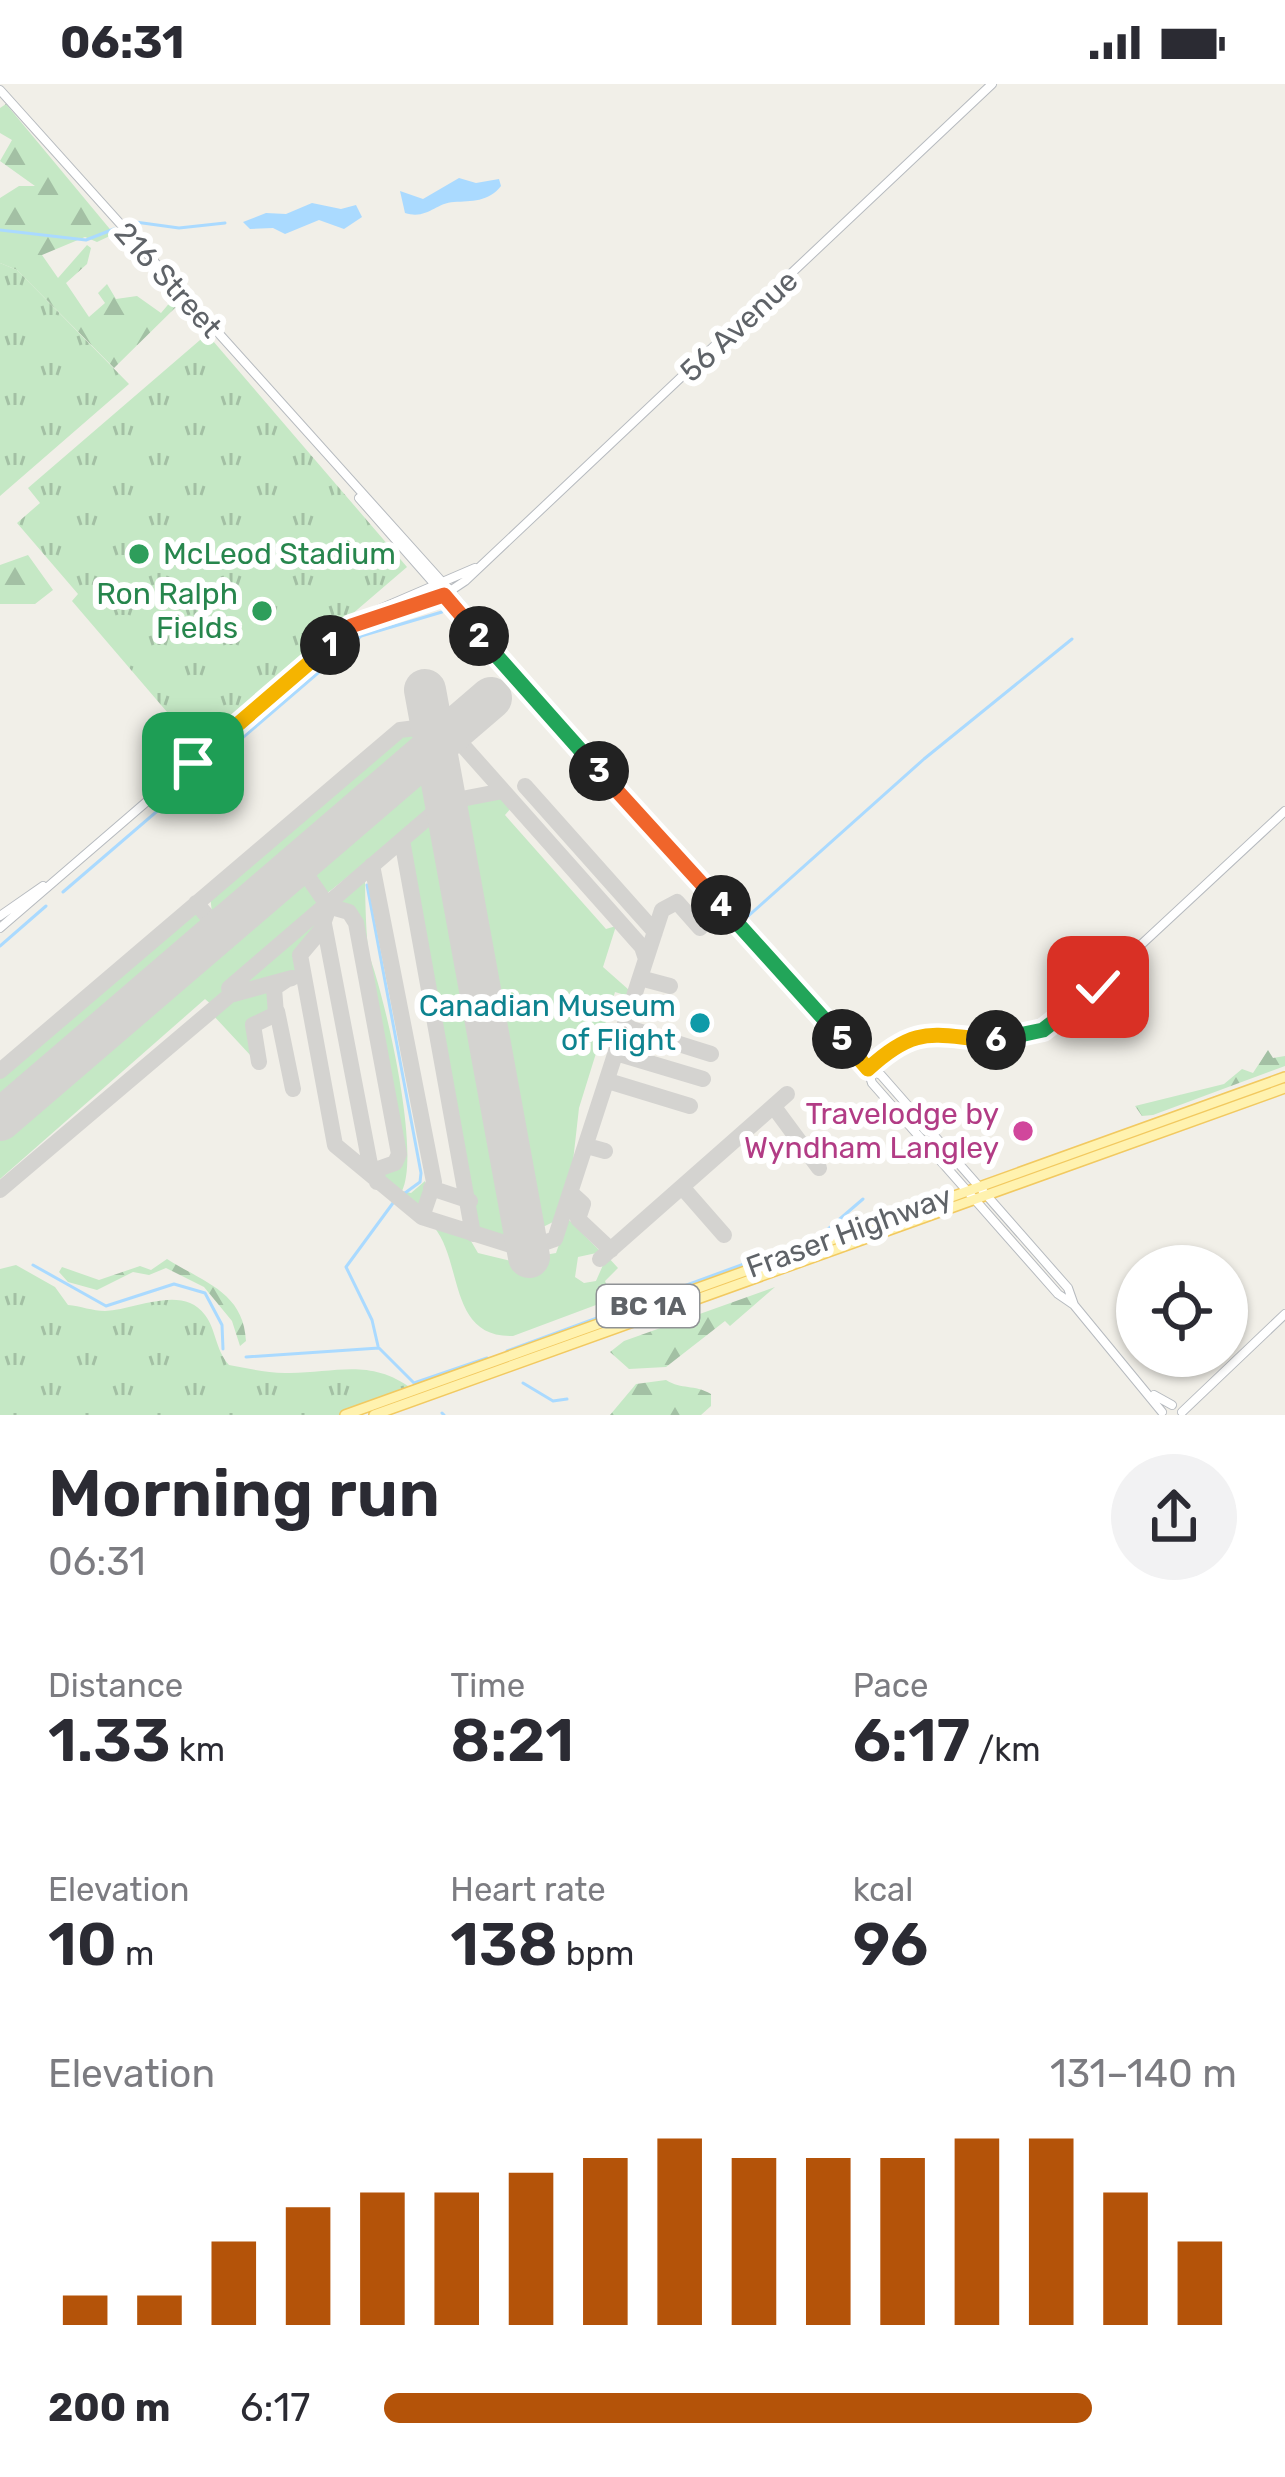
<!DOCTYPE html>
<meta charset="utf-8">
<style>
body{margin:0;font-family:Rubik,sans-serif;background:#f2f2f3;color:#2b2b33;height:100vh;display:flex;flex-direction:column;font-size:45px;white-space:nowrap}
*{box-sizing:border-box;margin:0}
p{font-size:39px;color:#7c7c81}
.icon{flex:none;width:66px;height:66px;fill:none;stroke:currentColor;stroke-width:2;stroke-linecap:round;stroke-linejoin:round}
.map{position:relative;height:1331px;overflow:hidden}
.drawer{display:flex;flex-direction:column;background:#fff;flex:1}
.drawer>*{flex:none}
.tools{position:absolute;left:1116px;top:1161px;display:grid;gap:24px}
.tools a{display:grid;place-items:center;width:132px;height:132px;border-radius:50%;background:#fff;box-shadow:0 3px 9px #0004;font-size:60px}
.pin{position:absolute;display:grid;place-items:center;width:102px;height:102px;color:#fff;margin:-51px;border-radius:24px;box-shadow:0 6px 18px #0006}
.km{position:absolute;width:60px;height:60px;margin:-30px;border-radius:50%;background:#222;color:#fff;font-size:33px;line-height:60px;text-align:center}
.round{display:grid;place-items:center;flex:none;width:126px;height:126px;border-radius:63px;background:#f2f2f3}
.overview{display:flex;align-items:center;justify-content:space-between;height:204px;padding:0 48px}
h1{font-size:66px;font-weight:600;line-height:90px}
.stats{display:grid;grid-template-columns:repeat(3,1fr);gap:18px;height:204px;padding:12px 48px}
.stats div{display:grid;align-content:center}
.stats b{font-size:60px;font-weight:600}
.stats small{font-size:33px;font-weight:400}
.stats p{font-size:33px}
.chart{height:336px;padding:24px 48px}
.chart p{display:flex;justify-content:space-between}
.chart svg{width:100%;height:216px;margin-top:12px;stroke:#b45309;stroke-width:6}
ul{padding:0 48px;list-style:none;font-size:39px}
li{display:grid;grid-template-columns:192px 144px 1fr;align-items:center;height:90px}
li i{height:30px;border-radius:15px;background:#b45309}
.status{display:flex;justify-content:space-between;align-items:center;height:84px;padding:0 60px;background:#fff;direction:ltr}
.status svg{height:33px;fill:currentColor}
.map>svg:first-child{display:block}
.green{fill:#c5e8c5}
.forest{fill:url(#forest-firs)}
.park{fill:url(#park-tufts)}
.water{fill:#aadaff}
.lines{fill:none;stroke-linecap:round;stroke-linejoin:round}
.stream{stroke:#aadaff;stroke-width:3}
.taxiway{stroke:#d4d3d0;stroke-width:16}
.runway{stroke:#d4d3d0;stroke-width:42}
.secondary-casing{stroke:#b6babf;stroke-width:10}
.primary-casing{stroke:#f2c960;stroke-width:12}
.secondary{stroke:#fff;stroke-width:8}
.primary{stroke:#fff2af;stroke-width:9}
.split-1-casing{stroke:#fff;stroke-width:24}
.split-2-casing{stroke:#fff;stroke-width:24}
.split-3-casing{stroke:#fff;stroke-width:24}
.split-4-casing{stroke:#fff;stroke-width:24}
.split-5-casing{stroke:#fff;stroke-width:24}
.split-6-casing{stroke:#fff;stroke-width:24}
.split-7-casing{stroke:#fff;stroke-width:24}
.split-1{stroke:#f5b400;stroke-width:15}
.split-2{stroke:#f0652b;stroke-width:15}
.split-3{stroke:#22a559;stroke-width:15}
.split-4{stroke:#f0652b;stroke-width:15}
.split-5{stroke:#22a559;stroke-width:15}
.split-6{stroke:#f5b400;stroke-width:15}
.split-7{stroke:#22a559;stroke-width:15}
.leisure-dot{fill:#2e9e5b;stroke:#fff;stroke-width:4.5}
.culture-dot{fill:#0f9aa8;stroke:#fff;stroke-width:4.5}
.hotel-dot{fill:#d1479c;stroke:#fff;stroke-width:4.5}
.labels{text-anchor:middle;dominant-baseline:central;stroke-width:12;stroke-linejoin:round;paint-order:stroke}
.shield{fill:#fff;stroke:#8f9295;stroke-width:3}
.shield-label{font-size:27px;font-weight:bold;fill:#5f6368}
.street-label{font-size:30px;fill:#5f6368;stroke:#fff}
.leisure-label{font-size:30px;fill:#27864d;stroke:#fff;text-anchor:start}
.culture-label{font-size:30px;fill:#0d838f;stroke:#fff;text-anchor:end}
.hotel-label{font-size:30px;fill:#b23c85;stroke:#fff;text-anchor:end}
</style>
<div class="status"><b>06:31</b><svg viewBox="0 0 49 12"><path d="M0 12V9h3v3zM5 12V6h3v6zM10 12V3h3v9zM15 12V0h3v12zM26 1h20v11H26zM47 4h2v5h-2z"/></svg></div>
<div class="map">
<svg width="1285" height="1331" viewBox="0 0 1285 1331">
<defs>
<pattern id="forest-firs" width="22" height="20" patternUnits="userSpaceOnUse" patternTransform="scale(3)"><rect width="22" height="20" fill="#c5e8c5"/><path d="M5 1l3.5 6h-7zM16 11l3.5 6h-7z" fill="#a3c0a4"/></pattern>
<pattern id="park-tufts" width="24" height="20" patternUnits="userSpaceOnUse" patternTransform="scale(3)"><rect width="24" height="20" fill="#c5e8c5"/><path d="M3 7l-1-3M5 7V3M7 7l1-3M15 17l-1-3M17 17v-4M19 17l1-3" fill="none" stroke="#a3c0a4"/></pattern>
</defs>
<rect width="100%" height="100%" fill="#f1efe8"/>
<path class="green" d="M422,650L424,658L223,830L212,829L210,811L397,651Z
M429,682L436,722L325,811L309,783Z
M500,712L511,724L505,731L606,845L616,842L603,883L629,906L628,912L615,908L579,1024L571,1095L559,1135L541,1144L533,1139L456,720Z
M438,730L513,1142L501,1153L476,1144L405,757Z
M365,792C365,806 366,864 370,874C385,915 421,1067 402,1107L411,1109L425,1097L427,1105L417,1124L379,1092L401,1072L357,836L350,825L334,819Z
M303,793C339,845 298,843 296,889L237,903L213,922L205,915L0,1095V1049Z
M189,829L201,830L206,845L0,1022V991Z
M268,901L274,930L248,941L252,973L212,930L240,908Z
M568,1135L601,1168L578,1173L575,1193L584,1199L596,1197L607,1172L618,1184L605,1197L612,1215L513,1252C448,1254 463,1178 434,1143L468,1152L478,1169L511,1177L556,1169Z"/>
<path class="forest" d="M6,20L114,150L97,158L85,153L42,171L58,194L87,161L91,164L87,180L66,199L89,233L105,219L98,209L107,200L116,215L137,212L161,229L172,216L177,222L114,284L17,186L0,179V114L19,102H35L0,77L12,56L0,49V24Z
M28,471L53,506L35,520H0V481Z
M1268,966L1273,974L1285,972V982L1153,1031L1142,1032L1135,1022L1224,1000L1242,985L1253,989Z
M167,1175C203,1198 244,1208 246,1257L240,1262L232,1237L204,1203L166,1184L149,1191L133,1188L97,1206L68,1198L59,1188L62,1183L99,1196L140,1182L151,1186Z
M775,1203L730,1242L725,1237L666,1283L629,1285L610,1268L624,1257Z
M666,1296C682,1306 694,1300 711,1310V1322L701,1331H610L636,1300Z"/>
<path class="park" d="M0,179L17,186L129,300L0,412Z
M207,250L407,483L197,663L72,517L78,510L17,439L40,419L28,404Z
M16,1181L55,1203L68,1221C80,1222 93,1227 105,1227C136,1226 182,1200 205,1231C216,1245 215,1265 229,1281C247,1284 266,1289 285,1289C334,1290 369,1273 412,1305L345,1331H0V1185Z"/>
<path class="water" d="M459,94L476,99L499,95L501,102C489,118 471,117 454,118C435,119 427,136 405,129L400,107L423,115Z
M312,119L341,125L356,121L362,133L344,145L319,136L285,150L273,144L250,145L243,138L266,129L286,130Z"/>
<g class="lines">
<path class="stream" d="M128,137L179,144L225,139
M0,146L86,156L114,145
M367,801L421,1089L420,1098L405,1109
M63,808L361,552L442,528
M0,862L46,822
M871,972L746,834L924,675L1072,555
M33,1181L106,1222L174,1200L205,1209L222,1241L223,1265
M378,1262L372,1236L346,1183L393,1119
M507,1267L820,1152L863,1115
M246,1273L379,1264L414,1299L487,1274
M523,1299L553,1317L567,1315
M442,1329L444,1331"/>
<path class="taxiway" d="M525,702L655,848
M503,707L446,718L331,817L321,846L300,871L335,1061L422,1133L511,1161L522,1157L524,1148L538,1161L555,1155L662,826L677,818L700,844
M402,756L473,1150
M299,780L328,822L349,828L356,839L399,1070L395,1079L378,1085L377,1098
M372,781L434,1098L422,1133
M196,819L220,847
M324,840L372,1091
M640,894L670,902
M229,904L328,819
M277,927L293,1005
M625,943L711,970
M616,969L703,995
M259,978L253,941L276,930L274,904L286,896
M0,987L400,646L432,642L450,647L642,863L646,875
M608,997L690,1022
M774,1023L819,1084
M587,1062L605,1067
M682,1103L724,1151
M431,1104L470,1117
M0,1106L230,911L292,894
M572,1110L583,1120L578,1135L611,1166
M600,1175L787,1010"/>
<path class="runway" d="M425,606L529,1173
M0,1036L491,614"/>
<defs>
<path id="secondary" d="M0,6L444,500L608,698L868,985L881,991L1068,1204L1074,1221
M359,414L559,642
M351,542L444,511L465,497L992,0
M0,832L43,802
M0,844L361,533L475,484
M868,984L911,953L938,948L1002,956L1060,936L1285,727
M868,986L872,999L1058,1210L1074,1221L1162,1328
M1154,1311L1172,1321
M1182,1328L1285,1230"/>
<path id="primary" d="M345,1331L1285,993
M374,1331L1285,1004"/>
</defs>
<use href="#secondary" class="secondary-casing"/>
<use href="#primary" class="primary-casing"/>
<use href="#secondary" class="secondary"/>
<use href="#primary" class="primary"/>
</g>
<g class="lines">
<defs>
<path id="split-1" d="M193,679L330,561"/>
<path id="split-2" d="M330,561L351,542L444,511L479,552"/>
<path id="split-3" d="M479,552L599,687"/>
<path id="split-4" d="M599,687L721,821"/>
<path id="split-5" d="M721,821L842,955"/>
<path id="split-6" d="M842,955L868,985C919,938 934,953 996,956"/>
<path id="split-7" d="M996,956L1043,946L1098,903"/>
</defs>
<use href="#split-1" class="split-1-casing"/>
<use href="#split-2" class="split-2-casing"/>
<use href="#split-3" class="split-3-casing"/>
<use href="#split-4" class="split-4-casing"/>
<use href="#split-5" class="split-5-casing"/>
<use href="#split-6" class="split-6-casing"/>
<use href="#split-7" class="split-7-casing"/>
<use href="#split-1" class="split-1"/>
<use href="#split-2" class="split-2"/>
<use href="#split-3" class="split-3"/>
<use href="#split-4" class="split-4"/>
<use href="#split-5" class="split-5"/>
<use href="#split-6" class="split-6"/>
<use href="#split-7" class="split-7"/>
</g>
<g class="leisure-dot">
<circle cx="139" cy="470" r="12"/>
<circle cx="262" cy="527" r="12"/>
</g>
<circle class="culture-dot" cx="700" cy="939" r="12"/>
<circle class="hotel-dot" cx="1023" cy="1047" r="12"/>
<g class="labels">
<rect class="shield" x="597" y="1201" width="102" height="42" rx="9"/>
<g class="shield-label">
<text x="648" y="1222">BC 1A</text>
</g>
<g class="street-label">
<text transform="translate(168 196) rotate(48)">216 Street</text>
<text transform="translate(739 242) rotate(-43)">56 Avenue</text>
<text transform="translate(849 1148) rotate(-20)">Fraser Highway</text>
</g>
<g class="leisure-label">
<text x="163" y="470">McLeod Stadium</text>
<text x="238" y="510" text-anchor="end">Ron Ralph<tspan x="238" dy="34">Fields</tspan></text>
</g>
<g class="culture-label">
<text x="676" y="922">Canadian Museum<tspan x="676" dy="34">of Flight</tspan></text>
</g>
<g class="hotel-label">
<text x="999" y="1030">Travelodge by<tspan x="999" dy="34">Wyndham Langley</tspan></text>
</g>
</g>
</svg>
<div class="tools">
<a><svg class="icon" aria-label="locate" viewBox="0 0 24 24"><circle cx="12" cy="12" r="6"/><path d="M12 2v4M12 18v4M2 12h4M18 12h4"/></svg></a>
</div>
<div class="pin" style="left:193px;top:679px;background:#1e9e55"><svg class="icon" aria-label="arrive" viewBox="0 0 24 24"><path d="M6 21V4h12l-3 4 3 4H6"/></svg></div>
<div class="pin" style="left:1098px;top:903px;background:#d93025"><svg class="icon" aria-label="check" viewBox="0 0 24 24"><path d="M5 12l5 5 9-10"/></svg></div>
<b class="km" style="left:330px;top:561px">1</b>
<b class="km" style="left:479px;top:552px">2</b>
<b class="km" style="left:599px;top:687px">3</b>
<b class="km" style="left:721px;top:821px">4</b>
<b class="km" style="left:842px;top:955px">5</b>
<b class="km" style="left:996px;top:956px">6</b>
</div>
<section class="drawer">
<div class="overview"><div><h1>Morning run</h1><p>06:31</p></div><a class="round"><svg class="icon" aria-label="share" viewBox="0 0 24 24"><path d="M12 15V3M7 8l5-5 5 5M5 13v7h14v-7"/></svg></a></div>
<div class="stats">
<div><p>Distance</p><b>1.33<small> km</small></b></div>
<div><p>Time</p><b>8:21</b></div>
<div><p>Pace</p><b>6:17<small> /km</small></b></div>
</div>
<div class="stats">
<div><p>Elevation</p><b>10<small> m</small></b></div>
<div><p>Heart rate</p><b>138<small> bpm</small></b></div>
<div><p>kcal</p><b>96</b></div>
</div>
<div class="chart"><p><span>Elevation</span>131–140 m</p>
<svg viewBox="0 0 160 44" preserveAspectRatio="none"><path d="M5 44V38M15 44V38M25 44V27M35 44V20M45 44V17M55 44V17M65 44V13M75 44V10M85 44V6M95 44V10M105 44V10M115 44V10M125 44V6M135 44V6M145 44V17M155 44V27"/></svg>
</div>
<ul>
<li><b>200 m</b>6:17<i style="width:83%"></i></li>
</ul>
</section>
